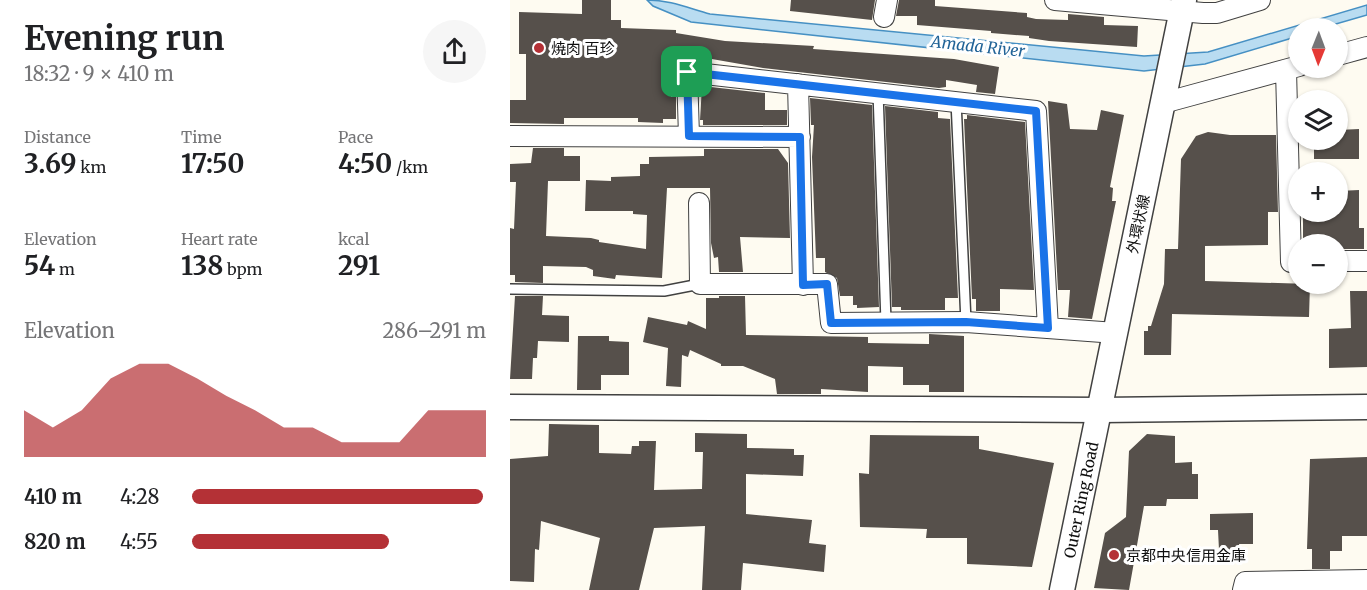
<!DOCTYPE html>
<meta charset="utf-8">
<style>
body{margin:0;font-family:Merriweather,"Noto Sans JP",serif;background:#f6f6f6;color:#202124;height:100vh;display:flex;flex-direction:column;font-size:22px;white-space:nowrap}
*{box-sizing:border-box;margin:0}
p{font-size:20px;color:#757577}
.icon{flex:none;width:33px;height:33px;fill:none;stroke:currentColor;stroke-width:2;stroke-linecap:round;stroke-linejoin:round}
.map{position:relative;flex:1;overflow:hidden}
.details{display:flex;flex-direction:column;background:#fff;width:510px}
.details>*{flex:none}
.needle{width:39px;rotate:181deg}
.tools{position:absolute;left:778px;top:18px;display:grid;gap:12px}
.tools a{display:grid;place-items:center;width:60px;height:60px;border-radius:50%;background:#fff;box-shadow:0 2px 4px #0004;font-size:30px}
.pin{position:absolute;display:grid;place-items:center;width:51px;height:51px;color:#fff;margin:-26px;border-radius:12px;box-shadow:0 3px 9px #0006}
.round{display:grid;place-items:center;flex:none;width:63px;height:63px;border-radius:32px;background:#f6f6f6}
.head{display:flex;align-items:center;justify-content:space-between;height:102px;padding:0 24px}
h1{font-size:33px;font-weight:700;line-height:45px}
.figures{display:grid;grid-template-columns:repeat(3,1fr);gap:9px;height:102px;padding:6px 24px}
.figures div{display:grid;align-content:center}
.figures b{font-size:26px;font-weight:700}
.figures small{font-size:16px;font-weight:400}
.figures p{font-size:16px}
.chart{height:168px;padding:12px 24px}
.chart p{display:flex;justify-content:space-between}
.chart svg{width:100%;height:108px;margin-top:6px;fill:#b43136;opacity:.7}
ul{padding:0 24px;list-style:none;font-size:20px}
li{display:grid;grid-template-columns:96px 72px 1fr;align-items:center;height:45px}
li i{height:15px;border-radius:8px;background:#b43136}
main{display:flex;flex:1;min-height:0}
.map>svg:first-child{display:block}
.water{fill:#b9dcf1;stroke:#4690c3;stroke-width:1.5}
.building{fill:#56504b}
.lines{fill:none;stroke-linecap:round;stroke-linejoin:round}
.service-casing{stroke:#414141;stroke-width:12}
.minor-casing{stroke:#414141;stroke-width:22}
.tertiary-casing{stroke:#414141;stroke-width:27}
.service{stroke:#fff;stroke-width:9}
.minor{stroke:#fff;stroke-width:20}
.tertiary{stroke:#fff;stroke-width:24}
.route-casing{stroke:#fff;stroke-width:12}
.route{stroke:#1a73e8;stroke-width:8}
.poi-dot{fill:#b43136;stroke:#fff;stroke-width:2}
.labels{text-anchor:middle;dominant-baseline:central;stroke-width:6;stroke-linejoin:round;paint-order:stroke}
.poi-label{font-size:15px;fill:#0e0e0e;stroke:#fff;text-anchor:start}
.street-label{font-size:15px;fill:#0e0e0e;stroke:#fff}
.water-label{font-size:16px;font-style:italic;fill:#216397;stroke:#fff}
</style>
<main>
<section class="details">
<div class="head"><div><h1>Evening run</h1><p>18:32 · 9 × 410 m</p></div><a class="round"><svg class="icon" aria-label="share" viewBox="0 0 24 24"><path d="M12 15V3M7 8l5-5 5 5M5 13v7h14v-7"/></svg></a></div>
<div class="figures">
<div><p>Distance</p><b>3.69<small> km</small></b></div>
<div><p>Time</p><b>17:50</b></div>
<div><p>Pace</p><b>4:50<small> /km</small></b></div>
</div>
<div class="figures">
<div><p>Elevation</p><b>54<small> m</small></b></div>
<div><p>Heart rate</p><b>138<small> bpm</small></b></div>
<div><p>kcal</p><b>291</b></div>
</div>
<div class="chart"><p><span>Elevation</span>286–291 m</p>
<svg viewBox="0 0 160 44" preserveAspectRatio="none"><path d="M0 44V25L10 32L20 25L30 12L40 6L50 6L60 12L70 19L80 25L90 32L100 32L110 38L120 38L130 38L140 25L150 25L160 25V44z"/></svg>
</div>
<ul>
<li><b>410 m</b>4:28<i style="width:99%"></i></li>
<li><b>820 m</b>4:55<i style="width:67%"></i></li>
</ul>
</section>
<div class="map">
<svg width="857" height="590" viewBox="0 0 857 590">
<rect width="100%" height="100%" fill="#fefbf1"/>
<path class="water" d="M137,0C160,0 178,8 200,14L634,56L698,52L857,5V15L812,28H789V36L695,64L634,71L181,22L143,6Z"/>
<path class="building" d="M72,0H101V20H111V28L166,30V33L215,41L304,46L303,49L444,59L489,67L485,94L466,92L467,85L436,80V87L429,88L253,68L162,52L161,97H166V119H153V123L128,122V118H54V124L0,123V100H16V54H9V12L72,14Z
M281,0H365L362,20L280,11Z
M389,0H425V6L517,13V17L526,19L558,20V14L594,17V25L628,26L627,47L539,41L519,38V36L481,33V31L407,25V16H386Z
M192,86L255,93V110H277V125H193V120H190Z
M300,98L362,105L369,307L347,308V305H343V296H330L327,278L315,272V258H306L302,157L304,125H301Z
M538,101L557,104L560,129L587,130L591,110L614,115L600,187L603,188L602,201H606L582,319L558,317L560,290H548Z
M375,106L428,112V118L440,119L448,298H435V310H391V307H382Z
M457,115L515,122L524,290L490,289V311H466V299H462L454,119H457Z
M849,129V159H804V140H828V130Z
M698,132L720,135H766L768,212H758V245L695,246V281L800,284L799,317L662,314L661,355H634V331H638V326H641L654,284L655,249H668L671,159L686,136Z
M23,148H54V156H70V181H38L36,236L81,238L89,240V242L136,249L137,215L123,214V211H75L76,180L101,181V177L130,176V164H139V157L194,156V149H268L278,163L280,238L230,237L233,272H209L208,257L204,258L201,243L200,188H157L152,278L106,275L105,279L83,276V270L76,267L33,266V283L5,282V275H0V228L4,229L6,182H0V164L21,163Z
M849,190V228H854V249H828V244H793V212H828V191Z
M840,291H857V367L819,368V329L841,328Z
M5,296H33L32,315L59,316V342L28,341L27,358H23L22,379H0Z
M209,296H235L236,335L358,337V343L419,344V334L454,336V392H419V385H393V367L358,366V392L311,389V394H267L265,379L233,366H211V364L180,350L178,357L172,355L171,387L156,386L158,348L133,342L138,317L177,325L178,321L196,329V298H209Z
M68,336H99V341L119,342V375H91V390H67Z
M39,424L89,425V453L121,454L122,446H129V441H146L144,490L192,489L193,452H185V433L237,434V448L284,449V455H294L293,476L236,474V514L302,520L299,543L316,545L314,572L233,563L231,590H192L195,526L144,528L129,590H79L90,538L31,521L29,550L25,549L24,582L0,581V459L38,456Z
M637,434L665,436V463L682,462V474H688V499H657L656,506H634L619,590L584,588L595,533L616,517L619,451Z
M360,435L469,436V449L544,463L522,567L457,564V538H416L417,529L350,527L349,473L359,474Z
M857,457V536H832V551H820V569H802V549H797L800,459Z
M743,513V544H729L730,550H709L708,530H700V514Z"/>
<g class="lines">
<defs>
<path id="service" d="M368,92L376,322
M446,101L456,322
M0,289L154,291L190,284"/>
<path id="minor" d="M545,0L693,13H707L750,0
M374,17L377,0
M828,55L857,47
M776,70L781,262H789
M288,84L293,285
M653,103L789,66
M0,136L290,137
M179,136L177,72L526,111L538,328
M189,203L190,284H317L321,323L456,322L606,333
M828,261H857
M733,590L735,582L857,580"/>
<g id="tertiary">
<path d="M0,407L591,410L857,407"/>
<path id="s1" d="M552,590L674,0"/>
</g>
</defs>
<use href="#service" class="service-casing"/>
<use href="#minor" class="minor-casing"/>
<use href="#tertiary" class="tertiary-casing"/>
<use href="#service" class="service"/>
<use href="#minor" class="minor"/>
<use href="#tertiary" class="tertiary"/>
</g>
<g class="lines">
<defs>
<path id="route" d="M177,72L526,111L538,328L456,322L321,323L317,284L293,285L290,137L179,136Z"/>
</defs>
<use href="#route" class="route-casing"/>
<use href="#route" class="route"/>
</g>
<g class="poi-dot">
<circle cx="29" cy="48" r="6"/>
<circle cx="604" cy="555" r="6"/>
</g>
<g class="labels">
<g class="poi-label">
<text x="41" y="48">焼肉 百珍</text>
<text x="616" y="555">京都中央信用金庫</text>
</g>
<g class="street-label">
<text transform="translate(628 224) rotate(-78)">外環状線</text>
<text stroke="none"><textPath href="#s1" startOffset="92">Outer Ring Road</textPath></text>
</g>
<g class="water-label">
<text transform="translate(468 46) rotate(6)">Amada River</text>
</g>
</g>
</svg>
<div class="tools">
<a><svg class="needle" viewBox="-14 -14 28 28"><path d="M0-13l5 13h-10z" fill="#e53935"/><path d="M0 13l5-13h-10z" fill="#757577"/></svg></a>
<a><svg class="icon" aria-label="layers" viewBox="0 0 24 24"><path d="M12 4l9 5-9 5-9-5zM3 14l9 5 9-5"/></svg></a>
<a>+</a>
<a>−</a>
</div>
<div class="pin" style="left:177px;top:72px;background:#1e9e55"><svg class="icon" aria-label="arrive" viewBox="0 0 24 24"><path d="M6 21V4h12l-3 4 3 4H6"/></svg></div>
</div>
</main>
